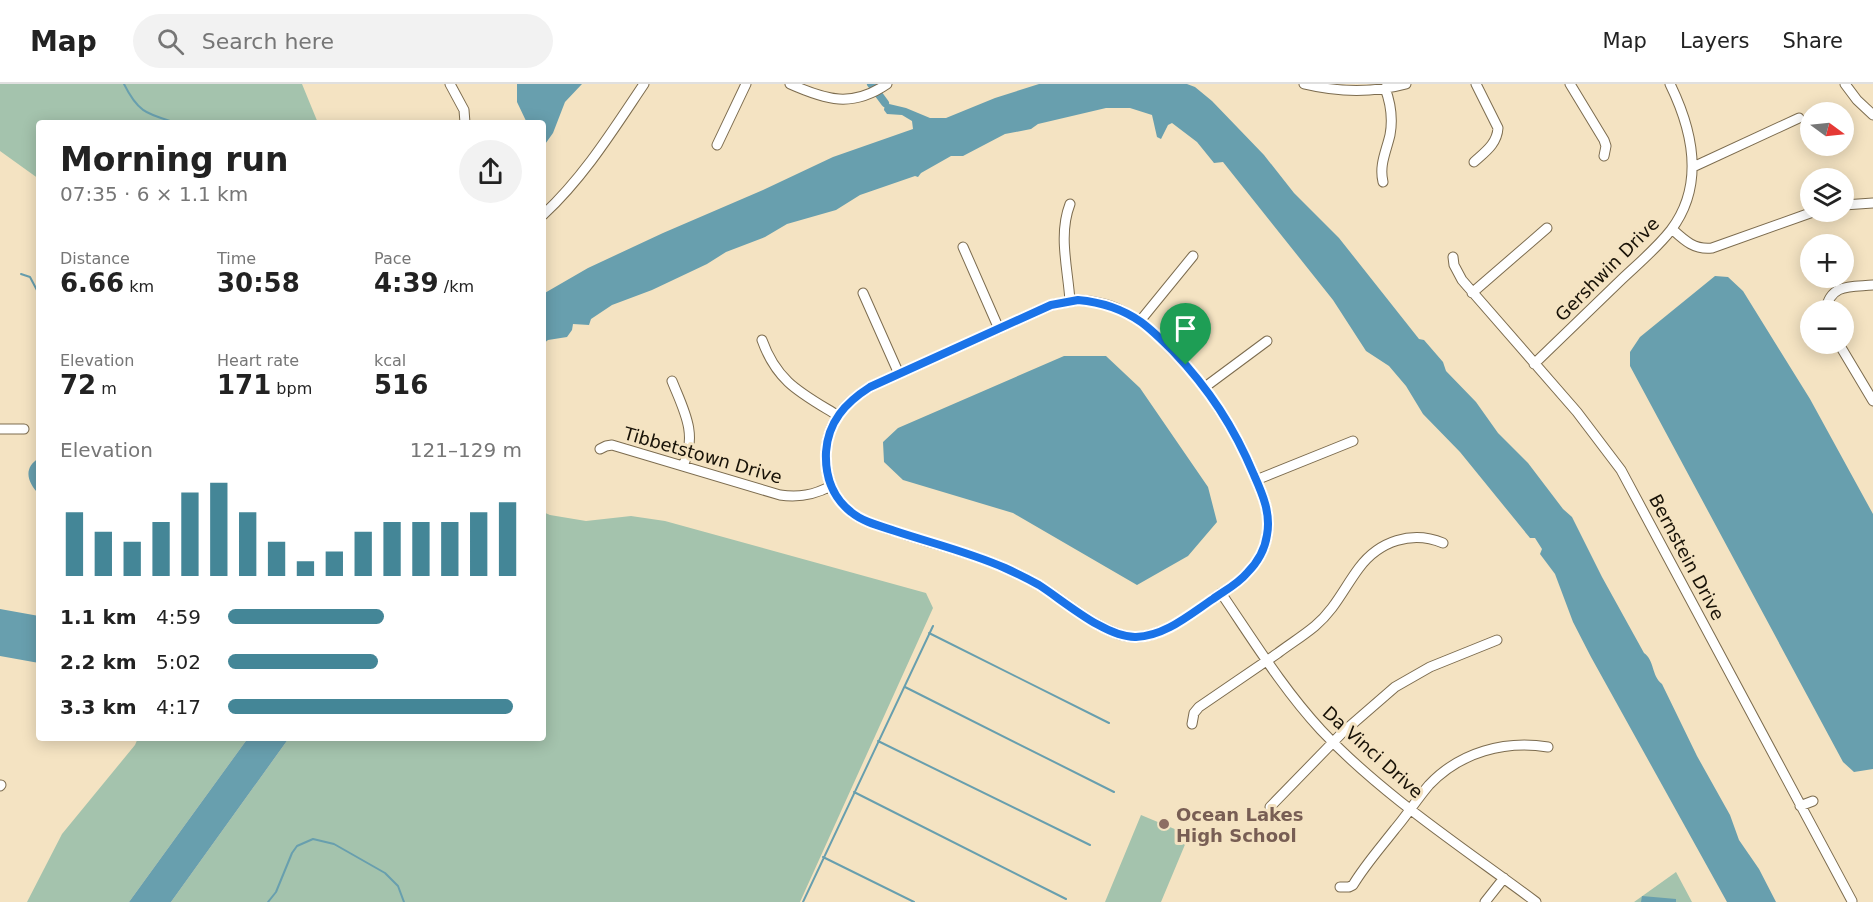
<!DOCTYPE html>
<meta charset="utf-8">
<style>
body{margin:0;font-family:"DejaVu Sans",sans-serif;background:#f2f2f2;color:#222;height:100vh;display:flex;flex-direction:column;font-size:22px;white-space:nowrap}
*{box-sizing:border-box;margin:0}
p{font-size:20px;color:#767676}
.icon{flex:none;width:33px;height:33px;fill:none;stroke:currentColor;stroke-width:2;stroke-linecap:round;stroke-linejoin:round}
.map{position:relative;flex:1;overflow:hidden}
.drawer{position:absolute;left:36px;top:36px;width:510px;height:621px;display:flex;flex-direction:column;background:#fff;border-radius:6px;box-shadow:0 3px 15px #0003}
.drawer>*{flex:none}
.needle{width:39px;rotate:105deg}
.buttons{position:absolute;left:1800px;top:18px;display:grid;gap:12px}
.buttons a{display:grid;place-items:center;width:54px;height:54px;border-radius:50%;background:#fff;box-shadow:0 3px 15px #0003;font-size:30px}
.pin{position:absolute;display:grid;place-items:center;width:51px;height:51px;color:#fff;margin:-62px -26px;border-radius:50% 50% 50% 0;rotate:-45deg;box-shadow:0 0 6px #0007}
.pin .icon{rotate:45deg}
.round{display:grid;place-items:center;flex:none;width:63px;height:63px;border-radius:32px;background:#f2f2f2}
.headline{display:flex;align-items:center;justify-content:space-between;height:102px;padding:0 24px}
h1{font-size:33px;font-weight:600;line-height:45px}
.metrics{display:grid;grid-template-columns:repeat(3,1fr);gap:9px;height:102px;padding:6px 24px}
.metrics div{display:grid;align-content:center}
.metrics b{font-size:26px;font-weight:600}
.metrics small{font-size:16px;font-weight:400}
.metrics p{font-size:16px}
.chart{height:168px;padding:12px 24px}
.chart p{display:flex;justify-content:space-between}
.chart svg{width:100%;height:108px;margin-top:6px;stroke:#448697;stroke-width:6}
ul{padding:0 24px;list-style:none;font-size:20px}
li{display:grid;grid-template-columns:96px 72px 1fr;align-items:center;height:45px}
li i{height:15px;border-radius:8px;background:#448697}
header{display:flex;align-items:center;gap:36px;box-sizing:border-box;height:84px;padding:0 30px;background:#fff;border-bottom:2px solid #e0e0e0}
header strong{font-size:28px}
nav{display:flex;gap:33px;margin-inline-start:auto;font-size:21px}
.search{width:420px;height:54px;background:#f2f2f2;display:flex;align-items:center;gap:15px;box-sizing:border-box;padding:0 21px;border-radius:33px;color:#767676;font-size:22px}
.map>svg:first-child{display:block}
.green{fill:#a4c3ad}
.water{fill:#689fae}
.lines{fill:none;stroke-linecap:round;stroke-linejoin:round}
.stream{stroke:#689fae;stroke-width:2}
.canal{stroke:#689fae;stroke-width:8}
.minor-casing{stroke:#7c6c4f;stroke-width:11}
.minor{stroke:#fff;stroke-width:9}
.route-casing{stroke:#fff;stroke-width:12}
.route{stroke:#1a73e8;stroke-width:8}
.education-dot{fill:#8d6e63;stroke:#f4e3c2;stroke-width:2}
.labels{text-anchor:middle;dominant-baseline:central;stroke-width:6;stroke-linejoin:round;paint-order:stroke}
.street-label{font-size:18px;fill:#181207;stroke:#f4e3c2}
.education-label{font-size:18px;font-weight:bold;fill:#785e54;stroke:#f4e3c2;text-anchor:start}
</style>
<header>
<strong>Map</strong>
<div class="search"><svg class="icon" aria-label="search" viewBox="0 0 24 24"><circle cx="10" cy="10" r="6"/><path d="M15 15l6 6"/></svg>Search here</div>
<nav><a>Map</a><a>Layers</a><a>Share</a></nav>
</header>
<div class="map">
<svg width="1873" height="818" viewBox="0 0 1873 818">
<rect width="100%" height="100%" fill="#f4e3c2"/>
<path class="green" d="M0,0H302L318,39H39V95L0,67Z
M543,428L550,431L586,437L631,432L665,437L926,509L933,524L800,818H171L289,654H543Z
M138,654H248L129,818H27L62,750L135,661Z
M1141,731L1189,751L1161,818H1105Z
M1676,788L1692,818H1634Z"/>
<path class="water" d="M517,0H582L565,18L553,49L543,63V39H527L517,18Z
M1039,0H1187L1195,3L1212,17L1264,71L1294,109L1339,154L1419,255L1424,256L1443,278L1446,287L1476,318L1498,349L1528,379L1563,425L1572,433L1602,493L1644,569C1655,577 1651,591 1662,600L1697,672L1730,731L1739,756L1759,785L1776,818H1727L1591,573L1573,538L1555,490L1540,470L1542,465L1535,454H1530L1460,368L1423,330L1406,302L1389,282L1366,267L1333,216L1223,78L1214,79L1197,58L1172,39L1168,41L1161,55L1157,53L1152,31L1130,24H1106L1038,40L1031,45L1005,50L963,72H951L921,89L918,93L915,92L860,111L836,126L787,140L765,153L726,168L707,180L652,206L612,221L591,235L589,241L573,240L572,246L567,253L548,256L543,260V210L588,184L663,149L763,106L833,73L913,45L912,37L902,31L887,30L884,26L885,19L906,24L930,34H946L995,14Z
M1715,192L1728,193L1743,207L1810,315L1873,430V685L1854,688L1843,678L1630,282V268L1640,253Z
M1064,272H1106L1140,304L1208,403L1217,438L1188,472L1137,501L1013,429L903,396L884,378L883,358L898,344Z
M39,374V410C27,398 23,384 39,374Z
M0,525L39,532V579L0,572Z
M248,654H289L171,818H129Z
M1642,812L1676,815V818H1641Z"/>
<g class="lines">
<path class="stream" d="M124,0C139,30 148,30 177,39
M21,190L30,193L39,210
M929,549L1109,639
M905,603L1114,708
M878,657L1090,761
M854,708L1066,815
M823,773L914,818
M268,818L276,808L292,769L297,762L313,755L334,760L385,789L398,802L404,818
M803,818L933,542"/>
<path class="canal" d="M871,0L885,19"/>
<defs>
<path id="minor" d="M450,0L464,26L465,39
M790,0C826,16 852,24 887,0
M1304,0C1337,8 1373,9 1406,0
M1570,0L1604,56L1606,62L1604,72
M1845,0L1857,16L1873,31
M717,61L746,0
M1474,78C1485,68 1497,60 1498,44L1476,0
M1693,83L1799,34
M1383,98C1379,81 1386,68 1390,51C1393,35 1391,20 1385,4
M1070,120C1058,151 1068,185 1070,217
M1844,121L1873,119
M543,131C584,93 613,46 644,0
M1672,145C1684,156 1694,166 1712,164L1813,128
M963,163L999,245
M1453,173L1454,181L1462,196L1577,328L1621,386L1852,817
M863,209L899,290
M1472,209L1547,144
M1078,216C1096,217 1113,221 1128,230C1145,239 1159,253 1173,267C1208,304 1235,344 1254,391C1263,411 1271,430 1267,451C1265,466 1257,479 1247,489C1238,500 1224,507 1213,515C1189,531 1165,552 1136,553C1106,554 1065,517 1039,501C1028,495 1016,489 1005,484C969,468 931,460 895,447C880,442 863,438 851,428C832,413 825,391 826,368C828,337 845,319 870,303L1051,221Z
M1826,226C1830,199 1852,203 1873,201
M1140,237L1193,172
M762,256C777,298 801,309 837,331
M1839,260L1873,317
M1534,280C1563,252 1593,223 1622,195C1639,179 1657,164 1671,146C1705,101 1693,47 1670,0
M672,297C684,327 698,350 683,382
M1205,303L1267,257
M0,345H24
M600,365L606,362L612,361L780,411C799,414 814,411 831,402
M1256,396L1353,357
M1221,509C1253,556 1283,605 1321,646C1382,711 1465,765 1536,818
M1192,640L1194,629L1199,623C1225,605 1252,587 1278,569C1290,560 1303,552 1315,542C1335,525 1344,504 1359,484C1379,457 1412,446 1443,459
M0,702L1,701
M1800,722L1813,717
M1270,723L1342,649L1395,603L1430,583L1497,556
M1340,803H1349L1353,801C1365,781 1381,763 1395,745C1407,731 1417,715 1429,701C1460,668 1505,656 1548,663
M1485,818L1504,794"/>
</defs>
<use href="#minor" class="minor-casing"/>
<use href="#minor" class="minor"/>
</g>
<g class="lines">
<defs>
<path id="route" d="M1078,216C1101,218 1121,224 1141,238C1152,246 1163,257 1173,267C1209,305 1234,343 1254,391C1263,411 1271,430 1267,451C1265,465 1257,479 1247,489C1238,500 1224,507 1213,515C1189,531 1165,552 1136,553C1106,554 1064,517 1039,501C1028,495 1016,489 1005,484C969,468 931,459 895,447C880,442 863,438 851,428C832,413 825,391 826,368C828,338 845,319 870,303L1051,221Z"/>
</defs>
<use href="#route" class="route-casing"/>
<use href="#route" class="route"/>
</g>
<circle class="education-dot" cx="1164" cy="740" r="6"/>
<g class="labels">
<g class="street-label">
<text transform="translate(1607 185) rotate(-45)">Gershwin Drive</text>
<text transform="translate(703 371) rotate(16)">Tibbetstown Drive</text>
<text transform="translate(1687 473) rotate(62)">Bernstein Drive</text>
<text transform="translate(1373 668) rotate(42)">Da Vinci Drive</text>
</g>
<g class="education-label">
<text x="1176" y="730">Ocean Lakes<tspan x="1176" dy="21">High School</tspan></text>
</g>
</g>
</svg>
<div class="buttons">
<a><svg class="needle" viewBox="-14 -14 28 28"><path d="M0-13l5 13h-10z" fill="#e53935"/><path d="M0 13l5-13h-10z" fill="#767676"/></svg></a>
<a><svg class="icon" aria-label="layers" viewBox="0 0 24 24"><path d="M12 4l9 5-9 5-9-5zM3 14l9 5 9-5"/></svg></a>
<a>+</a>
<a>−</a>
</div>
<div class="pin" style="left:1186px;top:281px;background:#1e9e55"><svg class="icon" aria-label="arrive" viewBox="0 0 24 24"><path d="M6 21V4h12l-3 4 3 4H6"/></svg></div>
<section class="drawer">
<div class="headline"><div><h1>Morning run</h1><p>07:35 · 6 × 1.1 km</p></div><a class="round"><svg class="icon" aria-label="share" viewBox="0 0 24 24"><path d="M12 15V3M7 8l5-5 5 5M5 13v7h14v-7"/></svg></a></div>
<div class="metrics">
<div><p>Distance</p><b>6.66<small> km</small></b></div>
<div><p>Time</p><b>30:58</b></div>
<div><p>Pace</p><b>4:39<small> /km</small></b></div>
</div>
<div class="metrics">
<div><p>Elevation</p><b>72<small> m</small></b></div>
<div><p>Heart rate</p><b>171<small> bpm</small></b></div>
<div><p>kcal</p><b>516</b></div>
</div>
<div class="chart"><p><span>Elevation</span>121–129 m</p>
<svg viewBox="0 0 160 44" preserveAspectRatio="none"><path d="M5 44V18M15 44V26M25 44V30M35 44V22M45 44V10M55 44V6M65 44V18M75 44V30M85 44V38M95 44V34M105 44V26M115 44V22M125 44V22M135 44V22M145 44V18M155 44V14"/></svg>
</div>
<ul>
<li><b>1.1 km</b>4:59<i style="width:53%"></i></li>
<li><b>2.2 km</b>5:02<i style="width:51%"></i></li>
<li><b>3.3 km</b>4:17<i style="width:97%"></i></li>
</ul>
</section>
</div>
